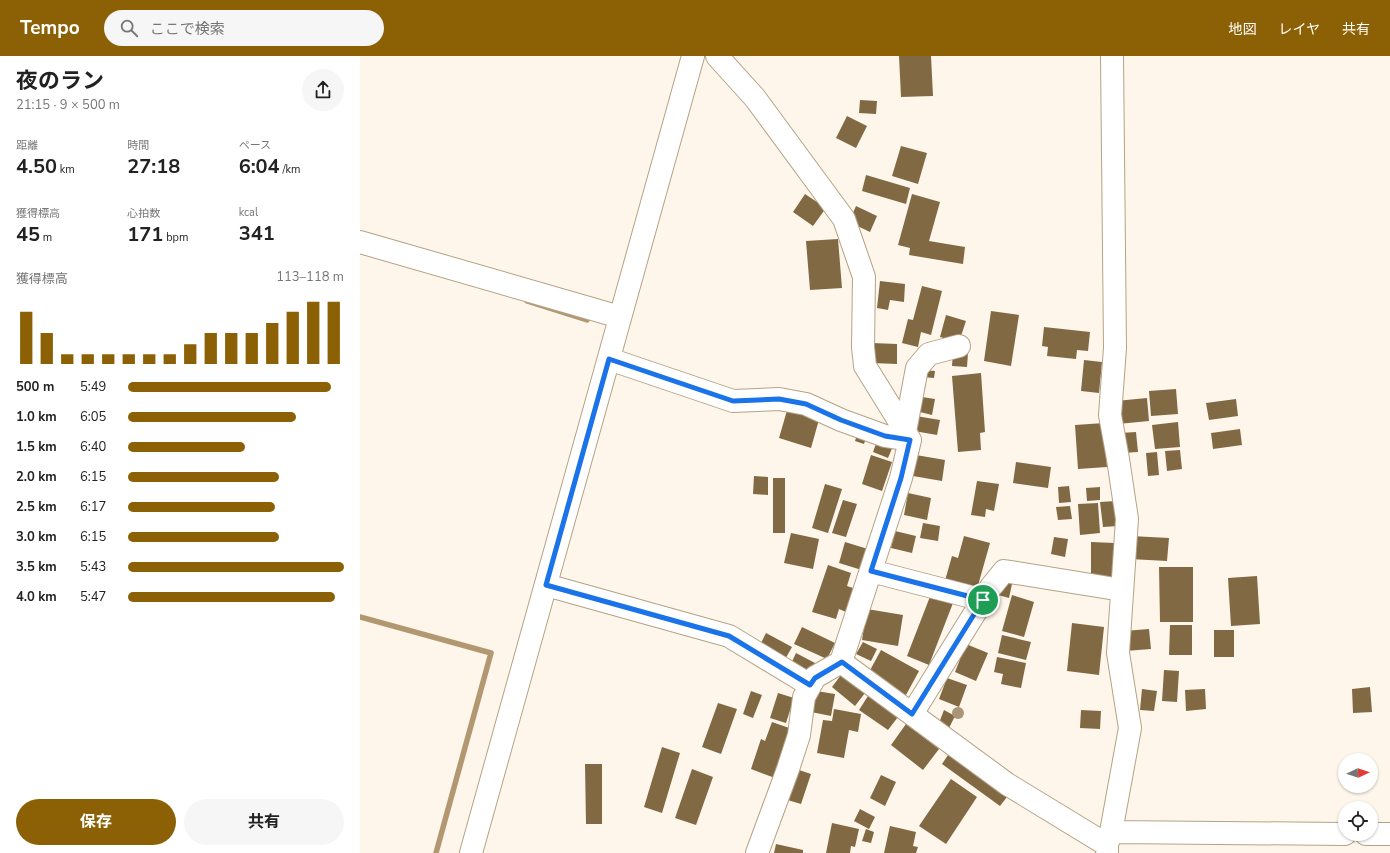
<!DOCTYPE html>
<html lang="ja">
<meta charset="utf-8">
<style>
body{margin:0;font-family:"Nunito Sans","Noto Sans JP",sans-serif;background:#f6f6f6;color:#222;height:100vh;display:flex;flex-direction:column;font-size:15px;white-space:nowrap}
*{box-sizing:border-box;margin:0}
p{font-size:13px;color:#767676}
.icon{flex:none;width:22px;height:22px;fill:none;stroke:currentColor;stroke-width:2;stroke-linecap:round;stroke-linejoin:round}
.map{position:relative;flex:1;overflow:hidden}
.drawer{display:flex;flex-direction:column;background:#fff;width:360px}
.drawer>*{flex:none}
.needle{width:26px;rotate:86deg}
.tools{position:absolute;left:978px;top:697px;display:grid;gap:8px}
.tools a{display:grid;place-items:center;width:40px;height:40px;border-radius:50%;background:#fff;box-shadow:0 1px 3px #0004;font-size:20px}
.pin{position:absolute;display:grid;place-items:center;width:34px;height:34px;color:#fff;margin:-17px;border:2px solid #fff;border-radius:50%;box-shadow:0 1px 4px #0007}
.round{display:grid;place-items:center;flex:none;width:42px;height:42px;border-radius:21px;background:#f6f6f6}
.overview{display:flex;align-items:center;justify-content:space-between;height:68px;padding:0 16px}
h1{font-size:22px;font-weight:700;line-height:30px}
.metrics{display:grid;grid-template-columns:repeat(3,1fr);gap:6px;height:68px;padding:4px 16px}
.metrics div{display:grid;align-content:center}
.metrics b{font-size:20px;font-weight:700}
.metrics small{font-size:11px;font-weight:400}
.metrics p{font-size:11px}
.chart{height:112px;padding:8px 16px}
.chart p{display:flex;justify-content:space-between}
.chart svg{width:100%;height:72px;margin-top:4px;stroke:#8c6105;stroke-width:6}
.action{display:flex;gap:8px;margin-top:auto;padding:8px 16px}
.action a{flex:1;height:46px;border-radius:24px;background:#8c6105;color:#fff;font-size:16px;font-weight:700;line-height:46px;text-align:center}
.action a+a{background:#f6f6f6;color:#222}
ul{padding:0 16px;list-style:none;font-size:13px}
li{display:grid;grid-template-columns:64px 48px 1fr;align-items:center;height:30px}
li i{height:10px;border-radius:5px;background:#8c6105}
header{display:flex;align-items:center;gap:24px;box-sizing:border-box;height:56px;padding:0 20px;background:#8c6105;color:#fff}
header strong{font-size:19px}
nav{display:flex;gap:22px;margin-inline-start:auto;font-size:14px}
.search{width:280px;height:36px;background:#f6f6f6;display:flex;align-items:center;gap:10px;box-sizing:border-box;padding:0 14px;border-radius:22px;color:#767676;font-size:15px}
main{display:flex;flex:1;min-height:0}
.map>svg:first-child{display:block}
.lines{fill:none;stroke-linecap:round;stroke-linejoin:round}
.stream{stroke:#b29871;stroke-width:5.5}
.building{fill:#816944}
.minor-casing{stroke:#b5a286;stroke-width:24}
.minor{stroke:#fff;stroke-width:22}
.tree{fill:#a99676}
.route-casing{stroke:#fff;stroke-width:8}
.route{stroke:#1a73e8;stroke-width:5}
</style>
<header>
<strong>Tempo</strong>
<div class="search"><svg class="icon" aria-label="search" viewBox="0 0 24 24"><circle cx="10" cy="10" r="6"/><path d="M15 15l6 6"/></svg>ここで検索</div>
<nav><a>地図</a><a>レイヤ</a><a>共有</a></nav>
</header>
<main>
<section class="drawer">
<div class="overview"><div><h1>夜のラン</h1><p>21:15 · 9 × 500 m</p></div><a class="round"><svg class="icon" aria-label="share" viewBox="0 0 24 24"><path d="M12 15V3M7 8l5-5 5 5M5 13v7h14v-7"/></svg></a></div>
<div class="metrics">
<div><p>距離</p><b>4.50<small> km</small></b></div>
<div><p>時間</p><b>27:18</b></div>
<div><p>ペース</p><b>6:04<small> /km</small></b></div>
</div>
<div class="metrics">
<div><p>獲得標高</p><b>45<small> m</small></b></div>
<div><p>心拍数</p><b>171<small> bpm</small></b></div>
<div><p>kcal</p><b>341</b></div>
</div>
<div class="chart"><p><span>獲得標高</span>113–118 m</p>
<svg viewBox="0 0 160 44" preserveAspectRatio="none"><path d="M5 44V12M15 44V25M25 44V38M35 44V38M45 44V38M55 44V38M65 44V38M75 44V38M85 44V32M95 44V25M105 44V25M115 44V25M125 44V19M135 44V12M145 44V6M155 44V6"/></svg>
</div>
<ul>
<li><b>500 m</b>5:49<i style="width:94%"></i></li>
<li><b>1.0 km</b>6:05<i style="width:78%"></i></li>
<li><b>1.5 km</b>6:40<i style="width:54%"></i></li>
<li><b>2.0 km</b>6:15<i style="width:70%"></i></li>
<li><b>2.5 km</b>6:17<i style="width:68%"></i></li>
<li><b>3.0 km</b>6:15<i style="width:70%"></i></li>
<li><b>3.5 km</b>5:43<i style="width:100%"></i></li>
<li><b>4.0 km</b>5:47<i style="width:96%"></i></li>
</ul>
<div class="action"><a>保存</a><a>共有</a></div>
</section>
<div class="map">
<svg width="1030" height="797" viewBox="0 0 1030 797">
<rect width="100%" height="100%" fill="#fef6ea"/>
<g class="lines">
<path class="stream" d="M167,245L227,264
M0,561L131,597L76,797"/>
</g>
<path class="building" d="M539,0H571L573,40L541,41Z
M500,44L517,45L516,58L499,57Z
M487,60L507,70L496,92L476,82Z
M541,90L567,97L558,128L532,120Z
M506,119L550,132L546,148L502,135Z
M445,138L466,152L453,170L433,156Z
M552,138L580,146L569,185L605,191L603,208L549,199L550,192L538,189Z
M496,150L517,160L510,176L489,166Z
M478,183L482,232L450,234L446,185Z
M520,225L545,228L544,246L530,244L528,254L517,252Z
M562,230L582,235L571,279L561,276L558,291L542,287L548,263L553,264Z
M631,255L659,259L651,310L624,305Z
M586,259L606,265L599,286L580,281Z
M684,271L730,276L728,295L717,294L716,303L687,300L688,291L682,290Z
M512,287L537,288V308L512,307Z
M593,296L608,297L607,311L592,310Z
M724,304L742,306L739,337L721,335Z
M563,314L575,315L574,322L562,321Z
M621,317L625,376L620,377L621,394L598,396L592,320Z
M816,333L818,358L791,360L789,335Z
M562,341L575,343L572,359L560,356Z
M787,342L789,365L758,368L756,345Z
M876,343L878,360L849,364L846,347Z
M428,351L460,360L451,392L419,382Z
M556,360L580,364L577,379L554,375Z
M818,366L820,391L795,393L792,369Z
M744,367L747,411L718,413L715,369Z
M880,373L882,389L853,393L851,377Z
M498,376L507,379L504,388L495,385Z
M776,376L778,396L762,397L760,377Z
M517,385L533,390L528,402L513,396Z
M820,394L822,413L807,415L805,395Z
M797,396L799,419L788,420L786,397Z
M511,399L532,406L522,435L502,428Z
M556,399L585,404L582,425L553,420Z
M656,406L691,411L688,432L653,427Z
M394,420L408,421V439L393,438Z
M413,422H425V477H413Z
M617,425L639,428L634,455L626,453L625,461L611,459Z
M465,428L482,433L468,477L452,472Z
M709,430L711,446L699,447L698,431Z
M740,431V444L727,445L726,432Z
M548,437L571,442L567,464L544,459Z
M483,444L497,448L486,481L472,477Z
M756,445L758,470L743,471L740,446Z
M738,447L740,477L720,479L718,448Z
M710,450L712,463L698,464L696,451Z
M563,467L580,470L578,485L560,482Z
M535,475L556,480L552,497L531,492Z
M431,477L459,483L453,513L424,507Z
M604,480L630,487L617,533L584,528L592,500L598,502Z
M771,480L809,482L807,505L770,503Z
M694,481L708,483L705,501L691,498Z
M485,486L511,494L505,515L479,507Z
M731,486L755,487L754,526H731Z
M468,509L491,517L487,530L493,532L486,556L479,553L476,563L452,556Z
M799,511H833V566H800Z
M897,520L900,568L871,570L868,522Z
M641,526L652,528L649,542L638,539Z
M571,538L593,547L569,609L547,600Z
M652,539L674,546L664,581L642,575Z
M507,553L543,559L538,590L502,584Z
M712,567L744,571L739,619L707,615Z
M810,569H832V599H809Z
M442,571L475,587L467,603L434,588Z
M789,573L791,593L765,595L764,575Z
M854,574H874V601H854Z
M406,577L432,591L423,607L398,593Z
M642,579L671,586L666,604L638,597Z
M503,586L517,593L511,605L496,598Z
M606,588L628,597L616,625L595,616Z
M521,594L559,615L546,639L508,618Z
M436,597L455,607L449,619L430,610Z
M637,601L666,607L661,632L641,628L643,618L634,616Z
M804,614L819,615L817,646L802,645Z
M481,619L505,637L495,650L472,631Z
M587,622L607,629L599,651L579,643Z
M1010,631L1012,656L993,657L992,633Z
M782,633L797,635L794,655L780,654Z
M845,633L846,653L826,655L825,634Z
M450,634L475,638L471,660L446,655Z
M391,635L402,639L393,662L383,658Z
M418,637L434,642L426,667L410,662Z
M508,640L538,661L528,674L499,654Z
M358,647L377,653L361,698L342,691Z
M474,653L501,658L498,676L489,674L484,702L457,697L463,664L472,665Z
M584,654L595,660L589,672L579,667Z
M721,654L741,655L740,673L720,672Z
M412,666L432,673L415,722L391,713L401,683L405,685Z
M546,668L579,693L563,714L531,689Z
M302,691L320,697L302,757L284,751Z
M588,699L647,741L640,750L582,708Z
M225,708H242V768H226Z
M430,711L451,718L441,748L421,742Z
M332,713L353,721L336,769L315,762Z
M521,719L536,726L525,750L510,742Z
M591,723L617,741L586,788L559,770Z
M500,753L515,761L509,773L494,765Z
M472,767L499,773L495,791L491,790L490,797H466Z
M530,770L556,776L553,790L558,791L556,797H524Z
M506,773L514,776L511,787L502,785Z
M416,788L443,794V797H414Z"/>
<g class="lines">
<defs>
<path id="minor" d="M357,0L395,42L484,163L504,221L503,291L505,310L536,360L550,384L541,422L481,606L455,621L444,641L439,679L428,713L397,797
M0,186L260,261
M249,303L373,345L419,343L446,348L481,364L525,380L550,384
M545,376L557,312L569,298L599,290
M511,515L623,544
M186,529L369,580L450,629
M481,606L647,728L747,789
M552,658L631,531L644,515L762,534
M751,776L985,778
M1006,778H1030
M111,797L333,0
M747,797V789L751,776L770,672L758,597L767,463L758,403L750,359L755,292L752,0"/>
</defs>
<use href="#minor" class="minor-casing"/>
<use href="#minor" class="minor"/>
</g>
<circle class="tree" cx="598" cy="657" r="6"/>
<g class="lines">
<defs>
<path id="route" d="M249,303L373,345L419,343L446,348L481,364L525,380L550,384L541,422L511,515L623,544L552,658L482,606L455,622L450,629L369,580L186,529Z"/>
</defs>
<use href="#route" class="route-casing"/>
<use href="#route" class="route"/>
</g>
</svg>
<div class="tools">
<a><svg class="needle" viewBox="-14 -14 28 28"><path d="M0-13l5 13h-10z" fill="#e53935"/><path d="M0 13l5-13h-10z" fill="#767676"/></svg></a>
<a><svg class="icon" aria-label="locate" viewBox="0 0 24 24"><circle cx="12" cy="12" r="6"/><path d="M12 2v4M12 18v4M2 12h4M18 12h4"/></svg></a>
</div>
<div class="pin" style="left:623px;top:544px;background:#1e9e55"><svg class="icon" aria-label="arrive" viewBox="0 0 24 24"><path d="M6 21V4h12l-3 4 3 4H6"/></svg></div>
</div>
</main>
